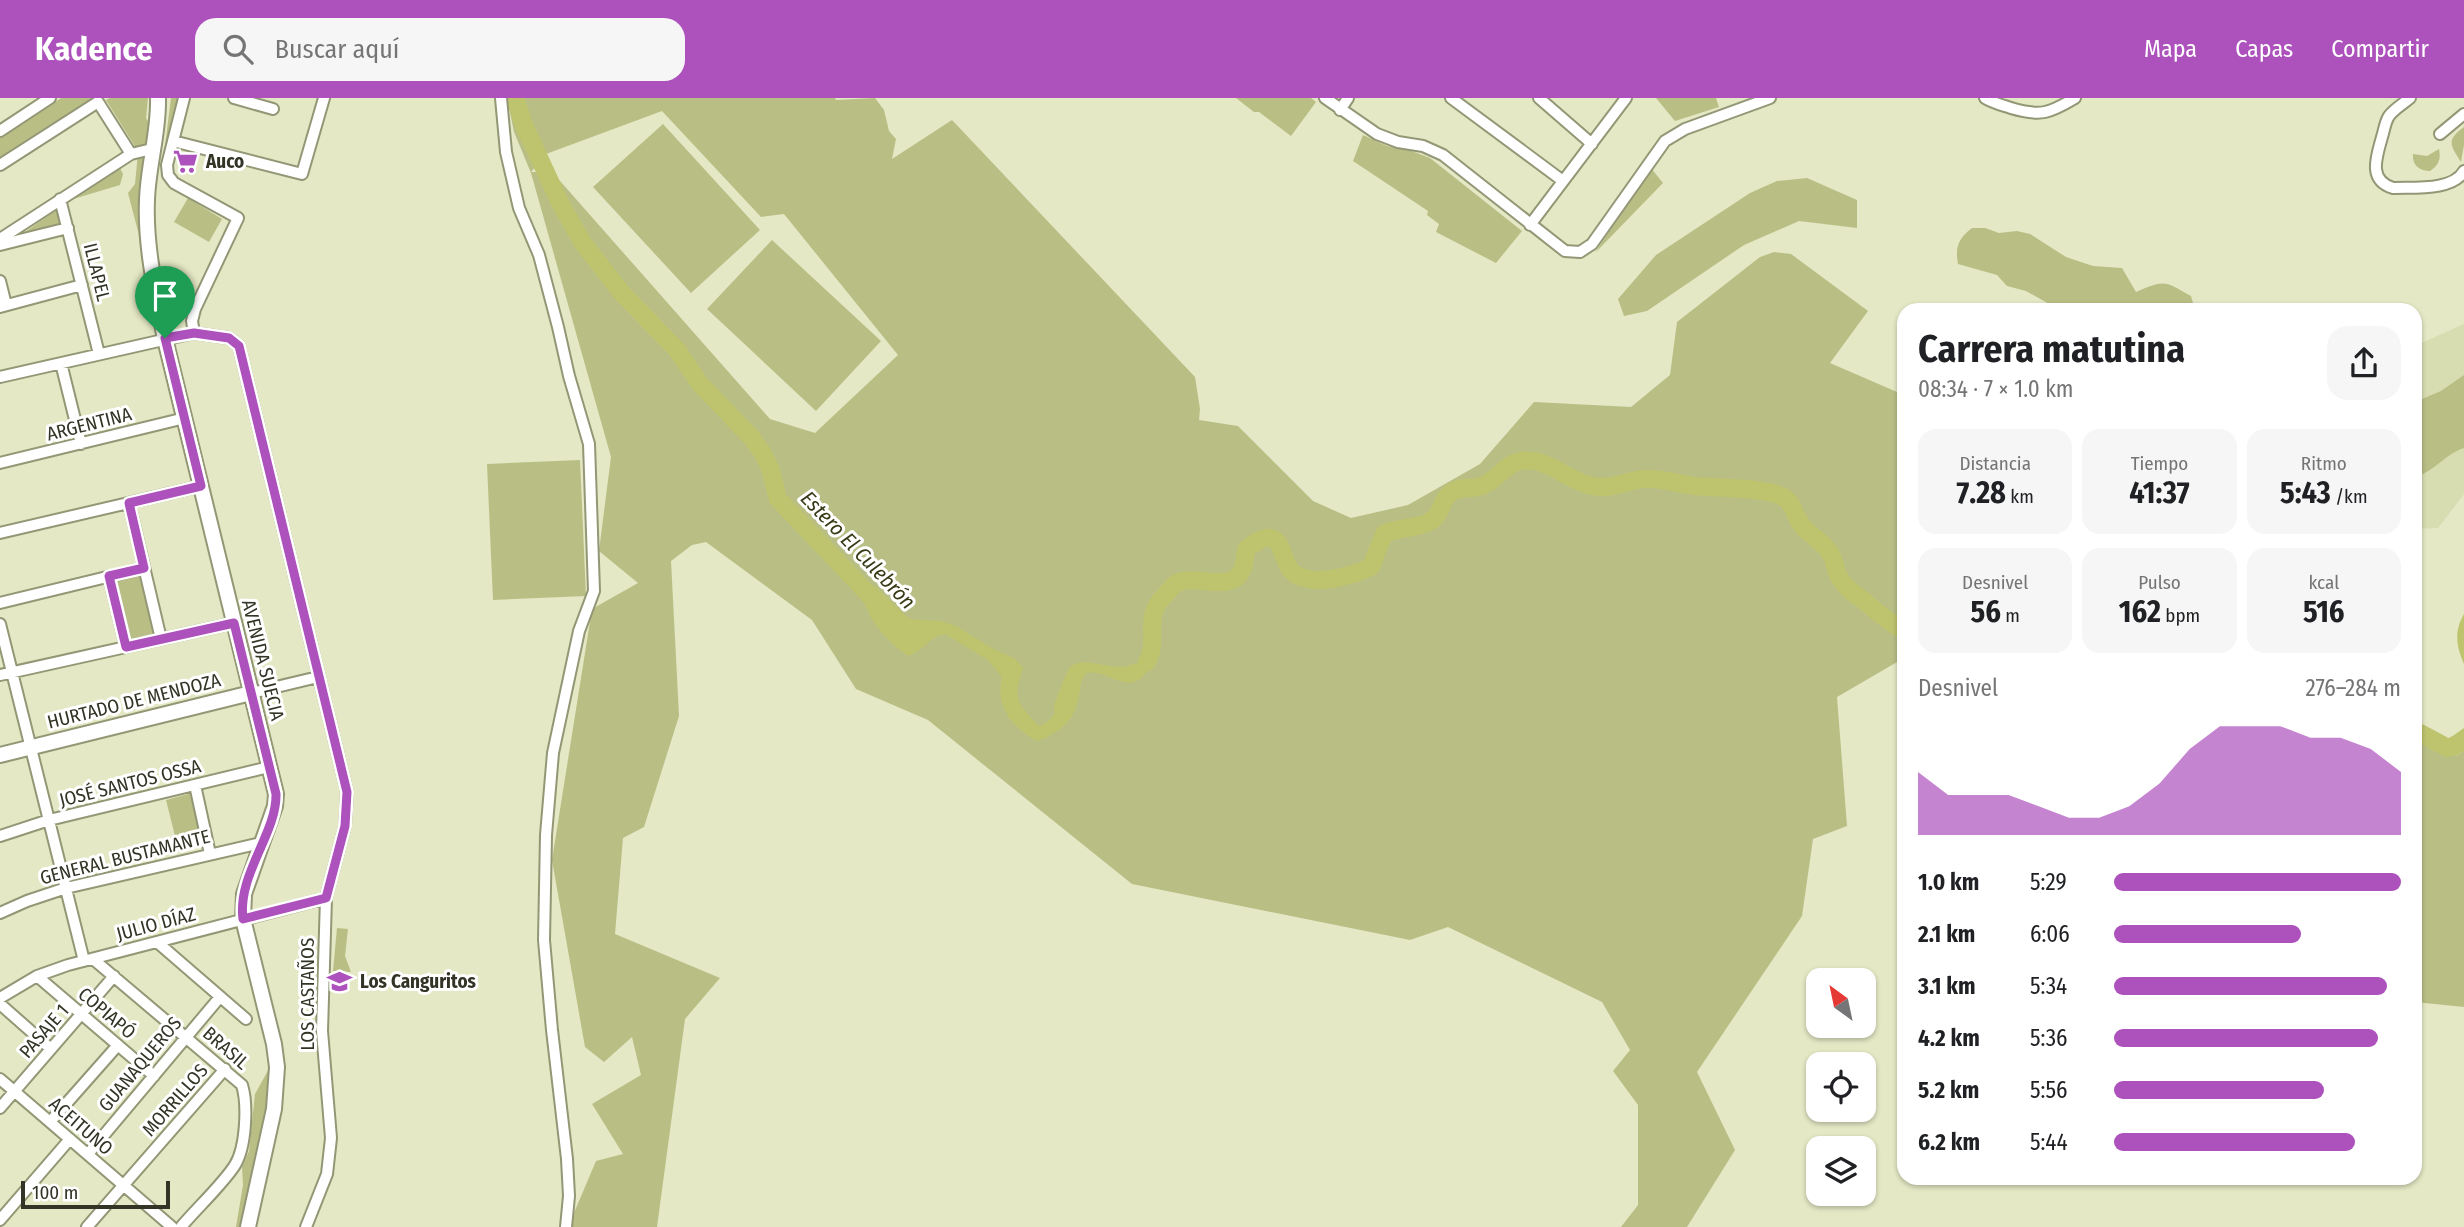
<!DOCTYPE html>
<html lang="es">
<meta charset="utf-8">
<style>
body{margin:0;font-family:"Fira Sans Condensed",sans-serif;background:#f6f6f6;color:#202124;height:100vh;display:flex;flex-direction:column;font-size:26px;white-space:nowrap}
*{box-sizing:border-box;margin:0}
p{font-size:23px;color:#757577}
.icon{flex:none;width:38px;height:38px;fill:none;stroke:currentColor;stroke-width:2;stroke-linecap:round;stroke-linejoin:round}
.map{position:relative;flex:1;overflow:hidden}
.side{position:absolute;left:1897px;top:205px;width:525px;height:882px;display:flex;flex-direction:column;background:#fff;border-radius:21px;box-shadow:0 2px 5px #0004}
.side>*{flex:none}
.needle{width:46px;rotate:327deg}
.tools{position:absolute;left:1806px;top:870px;display:grid;gap:14px}
.tools a{display:grid;place-items:center;width:70px;height:70px;border-radius:14px;background:#fff;box-shadow:0 2px 5px #0004;font-size:35px}
.scale{position:absolute;left:21px;bottom:18px;width:149px;box-sizing:border-box;padding-left:7px;border:4px solid #333426;border-top:0;font-size:19px;line-height:24px;white-space:nowrap;color:#333426;-webkit-text-stroke:5px #fff;paint-order:stroke}
.pin{position:absolute;display:grid;place-items:center;width:60px;height:60px;color:#fff;margin:-72px -30px;border-radius:50% 50% 50% 0;rotate:-45deg;box-shadow:0 0 7px #0007}
.pin .icon{rotate:45deg}
.round{display:grid;place-items:center;flex:none;width:74px;height:74px;border-radius:21px;background:#f6f6f6}
.summary{display:flex;align-items:center;justify-content:space-between;height:119px;padding:0 21px}
h1{font-size:38px;font-weight:700;line-height:52px}
.stats{display:grid;grid-template-columns:repeat(3,1fr);gap:10px;height:119px;padding:7px 21px}
.stats div{display:grid;align-content:center;border-radius:18px;background:#f6f6f6;text-align:center}
.stats b{font-size:30px;font-weight:700}
.stats small{font-size:19px;font-weight:400}
.stats p{font-size:19px}
.chart{height:196px;padding:14px 21px}
.chart p{display:flex;justify-content:space-between}
.chart svg{width:100%;height:126px;margin-top:7px;fill:#ad51bc;opacity:.7}
ul{padding:0 21px;list-style:none;font-size:23px}
li{display:grid;grid-template-columns:112px 84px 1fr;align-items:center;height:52px}
li i{height:18px;border-radius:9px;background:#ad51bc}
header{display:flex;align-items:center;gap:42px;box-sizing:border-box;height:98px;padding:0 35px;background:#ad51bc;color:#fff}
header strong{font-size:33px}
nav{display:flex;gap:38px;margin-inline-start:auto;font-size:24px}
.search{width:490px;height:63px;background:#f6f6f6;display:flex;align-items:center;gap:18px;box-sizing:border-box;padding:0 24px;border-radius:21px;color:#757577;font-size:26px}
.map>svg:first-child{display:block}
.built{fill:#d8dcb1}
.green{fill:#b9be85;fill-rule:evenodd}
.water{fill:#bec46e}
.lines{fill:none;stroke-linecap:round;stroke-linejoin:round}
.river{stroke:#bec46e;stroke-width:18}
.minor-casing{stroke:#939775;stroke-width:14}
.major-casing{stroke:#939775;stroke-width:18}
.minor{stroke:#fff;stroke-width:10}
.major{stroke:#fff;stroke-width:14}
.route-casing{stroke:#fff;stroke-width:14}
.route{stroke:#ad51bc;stroke-width:9}
.labels{text-anchor:middle;dominant-baseline:central;stroke-width:6;stroke-linejoin:round;paint-order:stroke}
.poi-label{font-size:19px;font-weight:bold;fill:#333426;stroke:#fff;text-anchor:start}
.street-label{font-size:19px;fill:#333426;stroke:#fff}
.water-label{font-size:21px;font-style:italic;fill:#393b16;stroke:#fff}
</style>
<header>
<strong>Kadence</strong>
<div class="search"><svg class="icon" aria-label="search" viewBox="0 0 24 24"><circle cx="10" cy="10" r="6"/><path d="M15 15l6 6"/></svg>Buscar aquí</div>
<nav><a>Mapa</a><a>Capas</a><a>Compartir</a></nav>
</header>
<div class="map">
<svg width="2464" height="1129" viewBox="0 0 2464 1129">
<rect width="100%" height="100%" fill="#e4e8c4"/>
<path class="built" d="M2464,226V396L2438,430L2415,431V248Z"/>
<path class="green" d="M61,0H96L0,63V40Z
M110,0H148L146,20L150,27L146,46L136,50L106,2Z
M171,0H182L170,49L165,48Z
M507,0H835L836,2L875,0L884,12L889,33L896,41L892,61L952,22L1195,279L1200,311L1199,322L1238,328L1313,403L1351,420L1408,407L1480,366L1534,304L1631,309L1670,277L1677,224L1760,159L1774,154L1791,156L1868,213L1830,265L1904,297V560L1837,599L1847,728L1813,741L1802,818L1697,974L1735,1052L1687,1129H1621L1638,1107V1007L1613,973L1630,952L1602,904L1448,829L1410,842L1132,786L928,622L856,591L812,522L706,444L692,447L671,463L679,618L644,729L623,740L615,836L720,880L685,921L657,1129H568L596,1063L623,1056L592,1006L641,977L632,939L604,964L585,949L552,762L592,511L638,485L599,453L611,359L531,75L514,34ZM662,13L761,119L784,116L898,257L815,335L770,321L553,75L531,74L546,56Z
M1236,0H1311L1316,4L1291,38L1259,14H1254Z
M1656,0H1716L1719,9L1675,23Z
M663,26L760,132L691,195L593,89Z
M2464,29V47L2461,64C2450,47 2446,42 2464,29Z
M1363,37L1387,48L1409,52L1430,60L1522,133L1496,165L1436,134L1439,126L1427,117L1428,113L1353,63Z
M2439,51C2441,61 2439,67 2430,73C2419,73 2412,67 2413,56L2427,58Z
M138,55L144,57L139,110L140,141L128,95L135,86Z
M120,70L123,76L120,87L70,102Z
M1651,70L1663,85L1595,155Z
M1807,80L1857,102V130L1799,123L1744,147L1647,213L1624,218L1618,201L1656,157L1750,95L1777,83Z
M188,100L222,121L209,144L174,124Z
M58,111L62,128L23,137L22,136Z
M1972,130H1985L1999,135L2017,133L2030,136L2066,159L2093,168L2122,170L2136,194C2165,181 2165,183 2191,198L2195,212H2133L2127,209L2125,212H2066L2051,207L2026,193L2007,188L1997,177L1958,166C1955,149 1958,141 1972,130Z
M772,142L881,243L816,313L707,211Z
M2464,277V350C2445,356 2434,374 2415,379V304L2441,293Z
M580,362L586,498L493,502L487,366Z
M140,477L155,535L128,542L113,484Z
M2415,626C2436,627 2438,652 2456,658L2464,653V909L2415,904Z
M192,695L203,739L177,746L166,702Z
M337,830L348,831L345,858L351,874L333,873Z
M271,967L269,1007L242,1129H236L243,1087L242,1069L249,1053L255,996Z"/>
<path class="water" d="M867,485L876,489L909,521L941,523L956,528L990,549L1015,561L1023,570C1017,589 1013,601 1028,616C1033,621 1035,625 1040,628C1045,625 1050,623 1053,618C1057,611 1053,615 1054,608C1055,604 1068,570 1071,568C1090,555 1116,581 1146,560L1148,543L1153,542L1157,544C1156,559 1145,589 1125,584C1111,582 1101,572 1086,575C1078,588 1081,593 1077,606C1072,626 1055,636 1038,643C1012,631 995,608 1002,579L988,562L945,536C928,539 924,553 908,558C884,541 867,520 860,491Z
M2464,516V566C2456,548 2454,533 2464,516Z
M2464,630V653L2456,658L2447,655L2436,642H2447Z"/>
<g class="lines">
<path class="river" d="M515,0L524,27L560,105L583,145L621,194L677,252L700,286L752,340L763,356L770,370L778,401L878,506
M1147,564C1160,540 1142,520 1164,498C1168,495 1171,489 1175,486C1194,473 1235,500 1244,467C1245,462 1245,457 1246,451C1287,419 1277,464 1295,476C1315,489 1351,478 1371,469L1384,436C1398,429 1415,431 1429,424C1442,418 1440,403 1450,395C1461,387 1470,392 1481,388C1496,384 1504,366 1521,363C1550,358 1571,388 1600,389C1617,390 1630,381 1646,381C1663,380 1678,386 1694,388C1714,390 1767,389 1783,399C1793,404 1794,416 1800,425C1808,437 1823,443 1830,455C1835,462 1835,472 1839,479C1848,494 1858,497 1870,508C1883,519 1889,524 1904,533
M2415,637L2420,635L2448,650L2464,643"/>
<defs>
<path id="minor" d="M184,0L167,67L168,77L174,85L238,120L195,211L192,223L194,235
M234,0L273,11
M501,0L506,54L519,110L539,157L558,229L569,278L589,346L594,493L579,533L553,655L546,737L544,842L552,932L567,1061L569,1098L566,1129
M1325,0L1377,36L1398,44L1423,48L1443,57L1565,153L1580,154L1592,146L1665,43L1685,31L1770,0
M1451,0L1563,83
M1539,0L1592,46
M1985,0C1993,5 2002,7 2011,10C2041,19 2050,15 2075,0
M2410,0C2403,6 2394,11 2389,18C2385,24 2384,33 2382,39C2377,58 2367,82 2393,90C2413,89 2453,93 2464,73
M1340,12L1348,0
M0,33L50,0
M2440,36L2464,16
M173,43L302,76L324,0
M0,67L98,4L131,56
M60,101L99,256
M1530,127L1626,0
M0,141L131,56L152,51
M0,147L68,130
M0,183L6,207
M0,209L82,187
M61,265L81,346
M0,279L194,235L229,240L239,248L347,694L345,728L326,800L322,933L331,1040L327,1076L306,1129
M0,365L185,320
M129,405L161,541
M0,435L201,388
M109,478L126,549
M0,505L144,470
M0,526L84,863
M0,577L234,525
M251,595L318,579
M195,687L210,756
M0,738L49,722L269,669
M0,815L27,803L66,790L261,745
M157,844L246,921
M93,861L242,987C248,1007 246,1049 235,1067C223,1086 196,1111 181,1129
M37,878L154,978
M0,900L37,878L68,867L326,800
M0,906L51,951
M0,981L172,1129
M0,1010L114,878
M50,1024L118,947
M88,1056L220,899
M0,1122L70,1041
M87,1129L225,971"/>
<path id="major" d="M158,0C159,34 148,68 147,102C145,149 156,195 165,241L276,696L275,708L244,796L243,821L274,946L277,969L274,1011L248,1129
M0,657L251,595"/>
</defs>
<use href="#minor" class="minor-casing"/>
<use href="#major" class="major-casing"/>
<use href="#minor" class="minor"/>
<use href="#major" class="major"/>
</g>
<g class="lines">
<defs>
<path id="route" d="M194,235L229,240L239,248L347,694L345,728L326,800L243,821C237,777 277,735 276,696L234,525L126,549L109,478L144,470L129,405L201,388L165,240Z"/>
</defs>
<use href="#route" class="route-casing"/>
<use href="#route" class="route"/>
</g>
<defs>
<symbol id="supermarket-bare" viewBox="-9 -9 18 18"><path d="M-6-5.5h2.5l.6 2H6L4.5 2H-2.5L-4.4-4H-6ZM-1.5 3.2a1.3 1.3 0 1 0 .1 0ZM3 3.2a1.3 1.3 0 1 0 .1 0Z" fill="#ad51bc" stroke="#fff" stroke-width="2.5" paint-order="stroke"/></symbol>
<symbol id="school-bare" viewBox="-9 -9 18 18"><path d="M0-5L7-2L0 1L-7-2ZM-4 1L0 2.5L4 1V4Q0 6-4 4Z" fill="#ad51bc" stroke="#fff" stroke-width="2.5" paint-order="stroke"/></symbol>
</defs>
<g fill-rule="evenodd">
<use href="#supermarket-bare" x="168" y="46" width="35" height="35"/>
<use href="#school-bare" x="322" y="866" width="35" height="35"/>
</g>
<g class="labels">
<g class="poi-label">
<text x="206" y="63">Auco</text>
<text x="360" y="883">Los Canguritos</text>
</g>
<g class="street-label">
<text transform="translate(97 174) rotate(76)">ILLAPEL</text>
<text transform="translate(89 326) rotate(-14)">ARGENTINA</text>
<text transform="translate(263 562) rotate(76)">AVENIDA SUECIA</text>
<text transform="translate(134 603) rotate(-14)">HURTADO DE MENDOZA</text>
<text transform="translate(130 685) rotate(-14)">JOSÉ SANTOS OSSA</text>
<text transform="translate(125 759) rotate(-14)">GENERAL BUSTAMANTE</text>
<text transform="translate(156 826) rotate(-15)">JULIO DÍAZ</text>
<text transform="translate(307 896) rotate(-90)">LOS CASTAÑOS</text>
<text transform="translate(107 915) rotate(40)">COPIAPÓ</text>
<text transform="translate(44 933) rotate(-49)">PASAJE 1</text>
<text transform="translate(226 950) rotate(41)">BRASIL</text>
<text transform="translate(140 966) rotate(-50)">GUANAQUEROS</text>
<text transform="translate(175 1002) rotate(-49)">MORRILLOS</text>
<text transform="translate(81 1028) rotate(41)">ACEITUNO</text>
</g>
<g class="water-label">
<text transform="translate(858 452) rotate(46)">Estero El Culebrón</text>
</g>
</g>
</svg>
<div class="tools">
<a><svg class="needle" viewBox="-14 -14 28 28"><path d="M0-13l5 13h-10z" fill="#e53935"/><path d="M0 13l5-13h-10z" fill="#757577"/></svg></a>
<a><svg class="icon" aria-label="locate" viewBox="0 0 24 24"><circle cx="12" cy="12" r="6"/><path d="M12 2v4M12 18v4M2 12h4M18 12h4"/></svg></a>
<a><svg class="icon" aria-label="layers" viewBox="0 0 24 24"><path d="M12 4l9 5-9 5-9-5zM3 14l9 5 9-5"/></svg></a>
</div>
<div class="scale">100 m</div>
<div class="pin" style="left:165px;top:240px;background:#1e9e55"><svg class="icon" aria-label="arrive" viewBox="0 0 24 24"><path d="M6 21V4h12l-3 4 3 4H6"/></svg></div>
<section class="side">
<div class="summary"><div><h1>Carrera matutina</h1><p>08:34 · 7 × 1.0 km</p></div><a class="round"><svg class="icon" aria-label="share" viewBox="0 0 24 24"><path d="M12 15V3M7 8l5-5 5 5M5 13v7h14v-7"/></svg></a></div>
<div class="stats">
<div><p>Distancia</p><b>7.28<small> km</small></b></div>
<div><p>Tiempo</p><b>41:37</b></div>
<div><p>Ritmo</p><b>5:43<small> /km</small></b></div>
</div>
<div class="stats">
<div><p>Desnivel</p><b>56<small> m</small></b></div>
<div><p>Pulso</p><b>162<small> bpm</small></b></div>
<div><p>kcal</p><b>516</b></div>
</div>
<div class="chart"><p><span>Desnivel</span>276–284 m</p>
<svg viewBox="0 0 160 44" preserveAspectRatio="none"><path d="M0 44V22L10 30L20 30L30 30L40 34L50 38L60 38L70 34L80 26L90 14L100 6L110 6L120 6L130 10L140 10L150 14L160 22V44z"/></svg>
</div>
<ul>
<li><b>1.0 km</b>5:29<i style="width:100%"></i></li>
<li><b>2.1 km</b>6:06<i style="width:65%"></i></li>
<li><b>3.1 km</b>5:34<i style="width:95%"></i></li>
<li><b>4.2 km</b>5:36<i style="width:92%"></i></li>
<li><b>5.2 km</b>5:56<i style="width:73%"></i></li>
<li><b>6.2 km</b>5:44<i style="width:84%"></i></li>
</ul>
</section>
</div>
